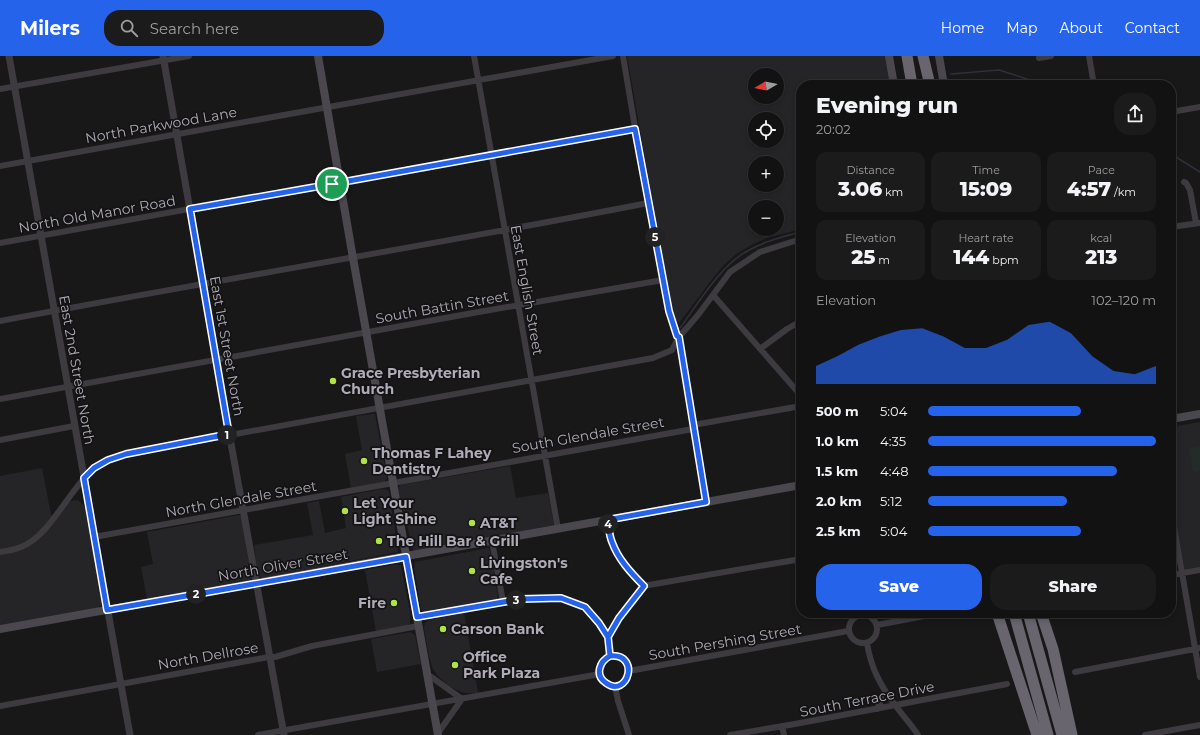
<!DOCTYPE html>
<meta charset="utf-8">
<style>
body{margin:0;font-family:Montserrat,sans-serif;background:#1c1b1c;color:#f1f3f6;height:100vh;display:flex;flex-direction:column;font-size:15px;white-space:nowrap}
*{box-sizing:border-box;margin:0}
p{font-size:13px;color:#9d9ea0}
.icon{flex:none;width:22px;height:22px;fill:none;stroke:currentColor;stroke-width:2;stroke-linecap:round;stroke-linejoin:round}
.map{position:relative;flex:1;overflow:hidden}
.panel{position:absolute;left:796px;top:24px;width:380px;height:538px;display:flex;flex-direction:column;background:#131213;border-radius:16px;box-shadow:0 2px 6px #0003,0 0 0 1px #323233}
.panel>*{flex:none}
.needle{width:26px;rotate:260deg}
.tools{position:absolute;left:748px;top:12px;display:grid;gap:8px}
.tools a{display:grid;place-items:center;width:36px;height:36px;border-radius:50%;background:#131213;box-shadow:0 2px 6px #0003,0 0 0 1px #323233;font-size:20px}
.pin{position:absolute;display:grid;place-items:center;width:34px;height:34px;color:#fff;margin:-17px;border:2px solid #fff;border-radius:50%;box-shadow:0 1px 4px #0007}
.km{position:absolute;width:20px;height:20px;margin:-10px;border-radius:50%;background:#222;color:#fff;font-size:11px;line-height:20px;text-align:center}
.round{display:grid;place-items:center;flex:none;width:42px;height:42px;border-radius:16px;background:#1c1b1c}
.summary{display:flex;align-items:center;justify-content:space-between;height:68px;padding:0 20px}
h1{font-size:22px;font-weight:800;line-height:30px}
.stats{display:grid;grid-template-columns:repeat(3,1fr);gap:6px;height:68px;padding:4px 20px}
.stats div{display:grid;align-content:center;border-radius:10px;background:#1c1b1c;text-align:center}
.stats b{font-size:20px;font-weight:800}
.stats small{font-size:11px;font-weight:400}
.stats p{font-size:11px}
.chart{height:112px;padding:8px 20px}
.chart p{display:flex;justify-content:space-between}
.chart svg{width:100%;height:72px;margin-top:4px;fill:#2563eb;opacity:.7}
.cta{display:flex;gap:8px;margin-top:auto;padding:8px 20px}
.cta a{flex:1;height:46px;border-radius:16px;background:#2563eb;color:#fff;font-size:16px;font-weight:800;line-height:46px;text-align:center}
.cta a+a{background:#1c1b1c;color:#f1f3f6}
ul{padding:0 20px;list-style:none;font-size:13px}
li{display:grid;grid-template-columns:64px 48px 1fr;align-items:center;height:30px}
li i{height:10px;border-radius:5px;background:#2563eb}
header{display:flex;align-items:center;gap:24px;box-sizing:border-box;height:56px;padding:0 20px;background:#2563eb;color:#fff}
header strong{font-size:19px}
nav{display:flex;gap:22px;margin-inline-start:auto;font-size:14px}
.search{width:280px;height:36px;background:#1c1b1c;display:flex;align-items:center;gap:10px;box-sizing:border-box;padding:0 14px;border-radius:16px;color:#9d9ea0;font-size:15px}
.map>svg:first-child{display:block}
.built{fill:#252426;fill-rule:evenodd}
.green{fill:#242c2a}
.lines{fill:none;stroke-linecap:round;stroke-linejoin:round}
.stream{stroke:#302f3c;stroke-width:1.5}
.minor{stroke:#3d3b40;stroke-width:6}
.tertiary{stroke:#3d3b40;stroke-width:7}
.secondary{stroke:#4a474e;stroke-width:8}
.motorway{stroke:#69656f;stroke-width:11}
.route-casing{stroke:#fff;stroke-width:8}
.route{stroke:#2563eb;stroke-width:5}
.poi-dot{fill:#b0e247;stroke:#141314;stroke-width:1.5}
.labels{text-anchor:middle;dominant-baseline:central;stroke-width:3.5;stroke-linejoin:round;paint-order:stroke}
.street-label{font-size:14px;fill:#b0abb8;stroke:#141314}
.poi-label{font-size:14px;font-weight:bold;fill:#b0abb8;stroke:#141314;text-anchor:start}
</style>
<header>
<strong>Milers</strong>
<div class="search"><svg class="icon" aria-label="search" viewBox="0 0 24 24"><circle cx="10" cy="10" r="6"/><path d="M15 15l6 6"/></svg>Search here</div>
<nav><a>Home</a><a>Map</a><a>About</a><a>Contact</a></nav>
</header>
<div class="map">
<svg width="1200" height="679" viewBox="0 0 1200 679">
<rect width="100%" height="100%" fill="#191819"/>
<path class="built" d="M627,0H886L891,29H801V173L767,182L753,188L736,198L722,211L710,226L679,267L674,261L672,253ZM755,19H777V41H755ZM755,63H777V85H755ZM755,107H777V129H755ZM755,151H777V173H755Z
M372,358H375L387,421L386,424L384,426L351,432L345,398L362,394L356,360Z
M1200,366V511L1188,514L1185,513L1184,510L1171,438V371Z
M510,410L516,442L548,437L554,469L553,470L414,495L413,494L398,434L400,429Z
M42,412L51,458L54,466L68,447L71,445L78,444L85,451L102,548L98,552L0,569V420Z
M381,433L388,434L389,436L398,494L397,496L262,522L258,520L254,489L313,479L307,447L319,445L325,477L346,472L341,441Z
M239,459L241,460L252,519L251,523L247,525L147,543L141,511L153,508L147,476Z
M488,492L490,495L498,540L497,543L495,544L426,556L421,554L414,511L415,506Z
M397,508L401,510L410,556V567L407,570L376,576L365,514Z
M464,556L478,637H467L461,636L449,630L438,620L433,613L429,601L424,573L425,567L430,564Z
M411,576L415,579L421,608L377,616L371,583Z"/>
<path class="green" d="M1200,390V415L1193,416L1189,392Z"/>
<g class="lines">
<path class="stream" d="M951,18L999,14L1046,29
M1171,101H1176L1200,116
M680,272C697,249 720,211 744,197C762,186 781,181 801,176"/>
<path class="minor" d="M474,0L558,473
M623,0L642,113L669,255L677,280L679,281L706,446
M1089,0L1094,29
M1039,2L1051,0
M0,33L189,0
M1171,56L1200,51
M0,110L613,0
M1184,126L1186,127L1190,134L1196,167
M1171,171L1200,167
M0,187L635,73
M713,239L797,335L801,345
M0,265C216,224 433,189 648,147
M760,293L787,273L801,265
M0,343L473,257L663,224
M693,369L801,350
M0,384L74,370
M1171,453L1200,621
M607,464C609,471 609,479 612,486C618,503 631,517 643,530
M94,481L693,373
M492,485L503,546
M0,496C7,495 14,494 21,491C49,481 69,434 93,413C103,405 115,401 126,398L653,302L672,294L679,281L698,259L730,216L760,196L801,183
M1171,519L1200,514
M849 573a14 14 0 1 1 28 0a14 14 0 1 1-28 0Z
M417,561L521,543L561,542L585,551L599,567L608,581L619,562L643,530L801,503
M877,569L940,557
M608,581L610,600
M867,587C871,612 880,629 895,649C903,660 911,668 918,679
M599 615a15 15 0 1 1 30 0a15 15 0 1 1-30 0Z
M629,615L848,575
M1075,616L1200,592
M427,618L462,643L438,677
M615,630L618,645L629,679
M0,650L269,601H275L312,590L418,570
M877,653L885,636
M782,670L784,679
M258,679L600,618
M730,679L795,668L1007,628
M1145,679L1200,669"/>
<path class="tertiary" d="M9,0L130,679
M163,0L230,382L284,679"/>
<path class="secondary" d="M318,0L353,202L438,679
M889,0L894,29
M939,0L944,29
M1171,363L1200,358
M0,573L801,429"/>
<path class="motorway" d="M907,0L912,29
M923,0L930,29
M997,557L1037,679
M1014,557L1048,679
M1028,557L1062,679
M1041,557L1053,593L1072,679"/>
</g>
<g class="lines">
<defs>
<path id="route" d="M332,128L190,153L229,378L126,398L108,404L94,412L84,422L107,554L406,501L417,561L521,543L561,542L585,551L599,567L608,581L610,600C641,597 628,643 606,627C594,619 600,605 610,600L608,581L619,562L644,530C631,517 618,503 612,486C609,479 609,471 607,464L706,446L679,281L677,280L669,255L635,73L332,128"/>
</defs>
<use href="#route" class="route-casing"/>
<use href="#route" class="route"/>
</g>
<g class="poi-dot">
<circle cx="333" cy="325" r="4"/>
<circle cx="364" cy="405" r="4"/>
<circle cx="345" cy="455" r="4"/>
<circle cx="472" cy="467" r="4"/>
<circle cx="379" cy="485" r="4"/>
<circle cx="472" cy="515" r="4"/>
<circle cx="394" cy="547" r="4"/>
<circle cx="443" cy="573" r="4"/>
<circle cx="455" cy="609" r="4"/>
</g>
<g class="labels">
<g class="street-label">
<text transform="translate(161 69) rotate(-10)">North Parkwood Lane</text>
<text transform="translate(97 158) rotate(-10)">North Old Manor Road</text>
<text transform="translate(527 234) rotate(80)">East English Street</text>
<text transform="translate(442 251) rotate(-10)">South Battin Street</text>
<text transform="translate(227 290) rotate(80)">East 1st Street North</text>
<text transform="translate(77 314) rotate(80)">East 2nd Street North</text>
<text transform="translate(588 379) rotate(-10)">South Glendale Street</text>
<text transform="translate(241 443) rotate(-10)">North Glendale Street</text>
<text transform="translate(283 509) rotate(-10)">North Oliver Street</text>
<text transform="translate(725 586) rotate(-10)">South Pershing Street</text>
<text transform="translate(208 600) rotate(-10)">North Dellrose</text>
<text transform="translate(867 643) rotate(-11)">South Terrace Drive</text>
</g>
<g class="poi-label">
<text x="341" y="317">Grace Presbyterian<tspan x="341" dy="16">Church</tspan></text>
<text x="372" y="397">Thomas F Lahey<tspan x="372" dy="16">Dentistry</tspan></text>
<text x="353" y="447">Let Your<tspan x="353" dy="16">Light Shine</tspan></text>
<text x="480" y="467">AT&amp;T</text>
<text x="387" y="485">The Hill Bar &amp; Grill</text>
<text x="480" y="507">Livingston's<tspan x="480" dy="16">Cafe</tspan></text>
<text x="386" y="547" text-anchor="end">Fire</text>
<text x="451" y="573">Carson Bank</text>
<text x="463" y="601">Office<tspan x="463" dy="16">Park Plaza</tspan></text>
</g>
</g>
</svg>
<div class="tools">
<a><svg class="needle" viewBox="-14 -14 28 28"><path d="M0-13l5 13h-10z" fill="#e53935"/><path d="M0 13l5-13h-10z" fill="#9d9ea0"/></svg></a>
<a><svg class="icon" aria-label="locate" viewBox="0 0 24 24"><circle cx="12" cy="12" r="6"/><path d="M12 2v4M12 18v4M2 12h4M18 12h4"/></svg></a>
<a>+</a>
<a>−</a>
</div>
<div class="pin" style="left:332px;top:128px;background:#1e9e55"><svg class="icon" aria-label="arrive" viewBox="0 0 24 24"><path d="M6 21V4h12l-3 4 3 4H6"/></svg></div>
<b class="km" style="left:227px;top:379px">1</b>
<b class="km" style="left:196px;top:538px">2</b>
<b class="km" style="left:516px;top:544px">3</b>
<b class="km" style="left:608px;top:468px">4</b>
<b class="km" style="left:655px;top:181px">5</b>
<section class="panel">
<div class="summary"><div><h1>Evening run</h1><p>20:02</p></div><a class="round"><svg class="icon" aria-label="share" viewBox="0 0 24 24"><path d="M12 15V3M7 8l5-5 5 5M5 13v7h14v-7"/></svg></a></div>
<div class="stats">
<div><p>Distance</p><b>3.06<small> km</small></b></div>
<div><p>Time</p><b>15:09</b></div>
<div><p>Pace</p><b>4:57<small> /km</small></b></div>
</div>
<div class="stats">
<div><p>Elevation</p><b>25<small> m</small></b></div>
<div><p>Heart rate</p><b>144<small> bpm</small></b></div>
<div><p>kcal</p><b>213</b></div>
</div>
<div class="chart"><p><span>Elevation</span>102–120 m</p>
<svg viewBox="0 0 160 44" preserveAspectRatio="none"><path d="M0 44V33L10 27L20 20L30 15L40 11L50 10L60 15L70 22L80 22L90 17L100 8L110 6L120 13L130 27L140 36L150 38L160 33V44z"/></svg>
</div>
<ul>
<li><b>500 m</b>5:04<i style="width:67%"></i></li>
<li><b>1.0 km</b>4:35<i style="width:100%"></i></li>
<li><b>1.5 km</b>4:48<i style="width:83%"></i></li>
<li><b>2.0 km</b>5:12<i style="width:61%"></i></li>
<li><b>2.5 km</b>5:04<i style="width:67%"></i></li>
</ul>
<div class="cta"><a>Save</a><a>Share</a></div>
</section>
</div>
